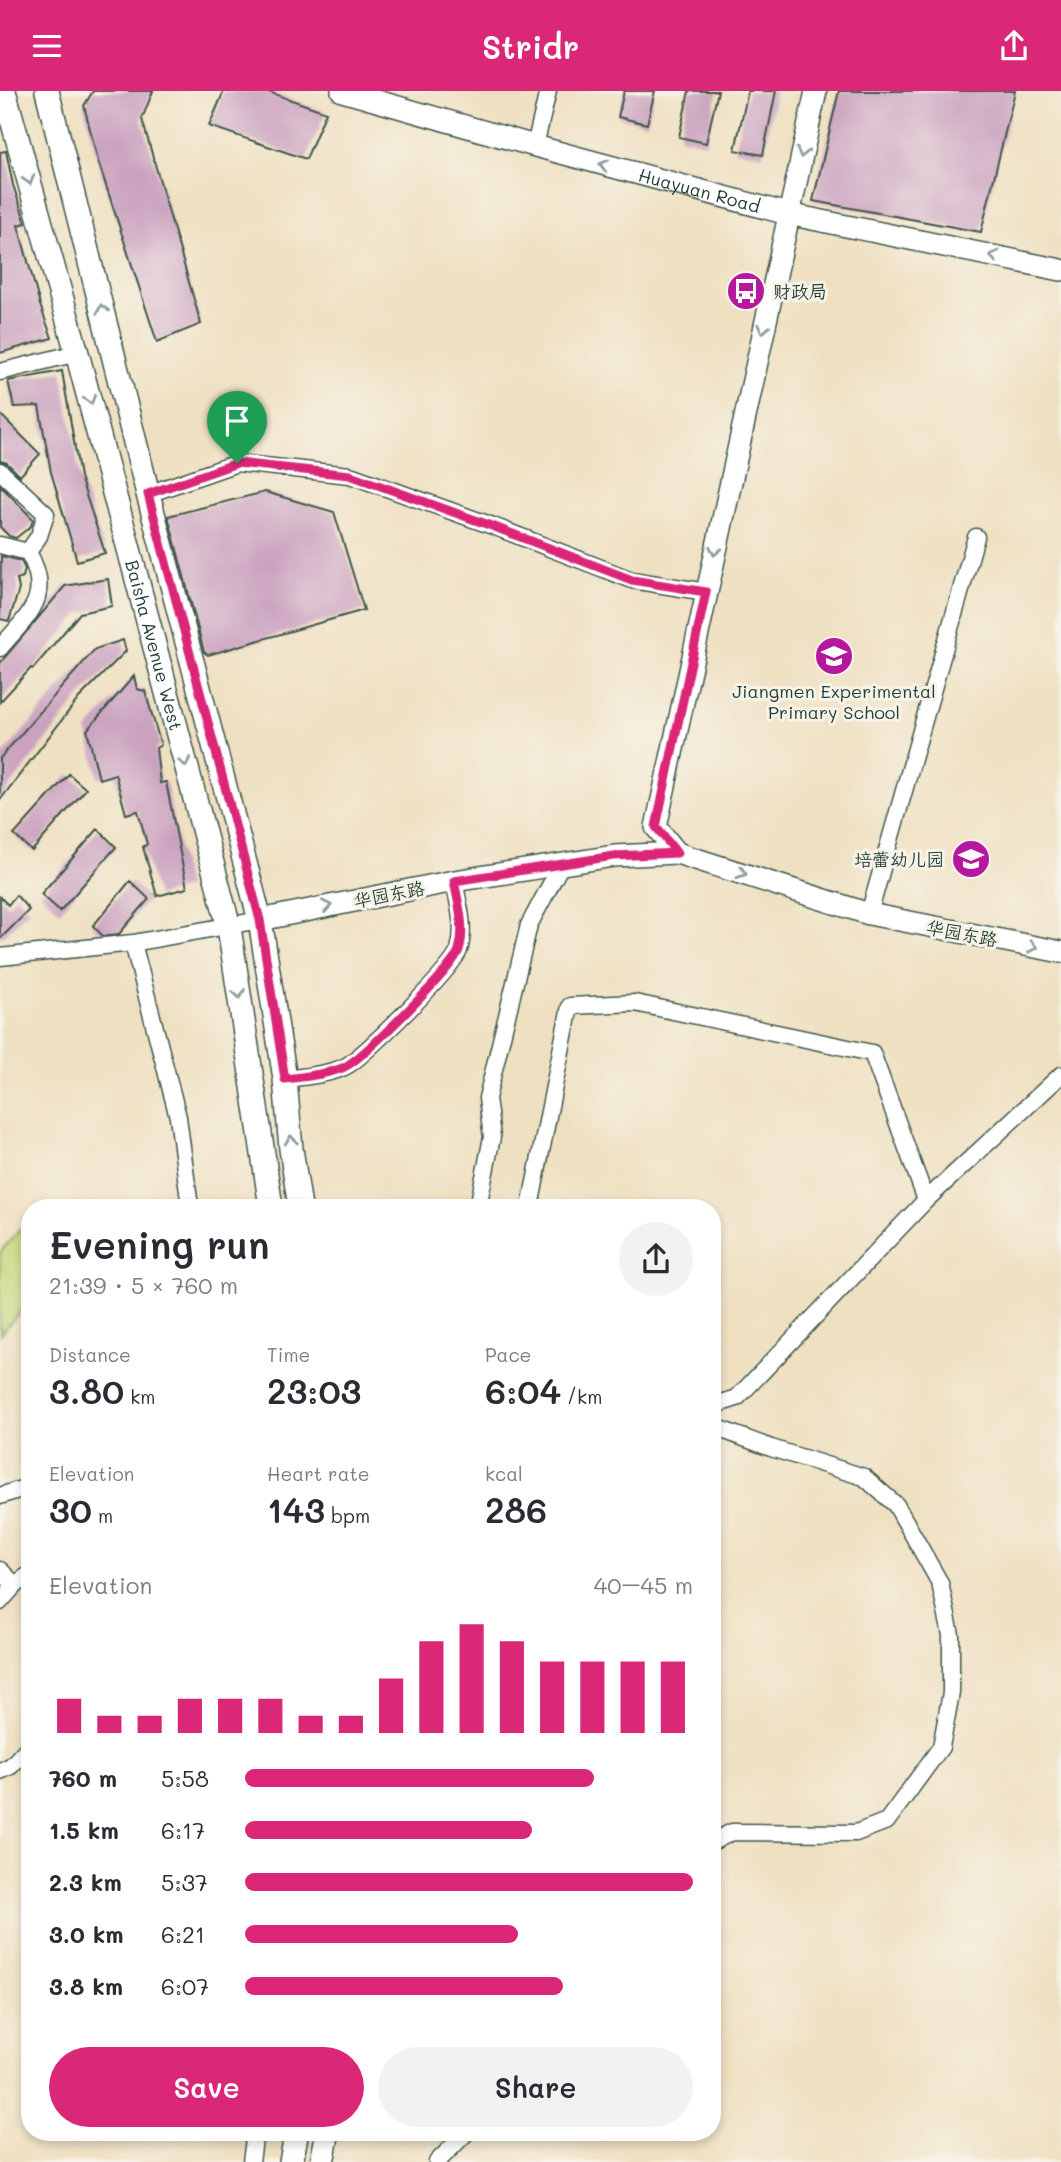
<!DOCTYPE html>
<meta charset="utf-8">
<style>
body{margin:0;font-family:Mali,"LXGW WenKai TC",sans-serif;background:#f2f2f3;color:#2b2b33;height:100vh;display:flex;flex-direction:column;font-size:26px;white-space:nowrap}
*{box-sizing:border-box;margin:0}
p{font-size:23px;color:#7c7c81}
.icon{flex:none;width:38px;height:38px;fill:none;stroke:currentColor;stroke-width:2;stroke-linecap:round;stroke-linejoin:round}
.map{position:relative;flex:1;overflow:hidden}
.drawer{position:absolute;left:21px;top:1108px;width:700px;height:942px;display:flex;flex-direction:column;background:#fff;border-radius:28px;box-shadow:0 4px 10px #0003}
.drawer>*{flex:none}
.pin{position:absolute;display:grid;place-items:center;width:60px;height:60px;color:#fff;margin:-72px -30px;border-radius:50% 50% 50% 0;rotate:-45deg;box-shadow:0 0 7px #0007}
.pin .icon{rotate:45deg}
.round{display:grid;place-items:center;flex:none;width:74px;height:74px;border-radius:37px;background:#f2f2f3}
.head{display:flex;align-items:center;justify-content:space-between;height:119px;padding:0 28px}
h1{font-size:38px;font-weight:600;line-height:52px}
.figures{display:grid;grid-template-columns:repeat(3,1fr);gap:10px;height:119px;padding:7px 28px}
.figures div{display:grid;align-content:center}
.figures b{font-size:35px;font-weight:600}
.figures small{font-size:19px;font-weight:400}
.figures p{font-size:19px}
.chart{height:196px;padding:14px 28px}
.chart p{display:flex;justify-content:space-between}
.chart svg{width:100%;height:126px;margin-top:7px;stroke:#db2777;stroke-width:6}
.cta{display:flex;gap:14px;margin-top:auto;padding:14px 28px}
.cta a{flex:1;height:80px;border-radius:42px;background:#db2777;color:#fff;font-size:28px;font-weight:600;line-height:80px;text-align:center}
.cta a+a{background:#f2f2f3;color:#2b2b33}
ul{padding:0 28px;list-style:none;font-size:23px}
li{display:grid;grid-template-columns:112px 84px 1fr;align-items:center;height:52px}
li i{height:18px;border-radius:9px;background:#db2777}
header{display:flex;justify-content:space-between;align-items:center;height:91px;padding:0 28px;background:#db2777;color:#fff;font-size:32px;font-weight:600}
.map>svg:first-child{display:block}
.green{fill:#c5d577;stroke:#728956;stroke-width:2}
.building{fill:#caa1bf}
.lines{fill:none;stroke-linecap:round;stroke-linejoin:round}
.minor-casing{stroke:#3e5549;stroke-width:19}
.tertiary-casing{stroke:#3e5549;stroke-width:24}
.secondary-casing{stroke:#3e5549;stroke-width:26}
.minor{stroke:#fff;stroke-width:16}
.tertiary{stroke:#fff;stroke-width:21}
.secondary{stroke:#fff;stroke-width:23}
.oneway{stroke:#8f9e9a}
.route-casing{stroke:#fff;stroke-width:14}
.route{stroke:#db2777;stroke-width:9}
.labels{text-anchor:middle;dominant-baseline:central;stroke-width:6;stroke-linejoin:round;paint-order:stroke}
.street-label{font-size:18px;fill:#1f3d34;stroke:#f7f3e8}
.poi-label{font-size:18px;fill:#1f3d34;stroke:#f7f3e8;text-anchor:start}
</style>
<header><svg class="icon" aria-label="menu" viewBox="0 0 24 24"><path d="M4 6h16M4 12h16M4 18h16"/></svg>Stridr<svg class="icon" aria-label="share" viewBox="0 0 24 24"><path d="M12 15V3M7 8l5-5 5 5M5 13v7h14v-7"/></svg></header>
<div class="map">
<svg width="1061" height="2071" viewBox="0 0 1061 2071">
<rect width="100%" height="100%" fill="#f7f3e8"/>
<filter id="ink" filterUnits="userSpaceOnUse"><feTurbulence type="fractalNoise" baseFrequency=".0143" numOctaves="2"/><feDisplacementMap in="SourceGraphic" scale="14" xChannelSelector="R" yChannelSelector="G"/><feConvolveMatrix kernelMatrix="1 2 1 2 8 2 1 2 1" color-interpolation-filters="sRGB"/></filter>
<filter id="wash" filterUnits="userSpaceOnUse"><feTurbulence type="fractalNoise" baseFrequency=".00686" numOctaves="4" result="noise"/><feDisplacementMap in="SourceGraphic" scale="28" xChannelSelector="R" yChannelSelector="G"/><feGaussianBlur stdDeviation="1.57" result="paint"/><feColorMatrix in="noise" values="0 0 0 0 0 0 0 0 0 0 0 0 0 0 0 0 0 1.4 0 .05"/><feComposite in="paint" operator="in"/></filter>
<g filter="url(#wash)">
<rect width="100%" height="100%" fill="#efe0c1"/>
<path class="green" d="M26,1132L30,1136V1209L0,1243V1161Z"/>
<g id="blocks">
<path class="building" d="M93,0H153L142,28L201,233L157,251L98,70L84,15Z
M224,0H266L326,21L306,68L209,35Z
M624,0H655L647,33L618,26Z
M689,0H718L706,52L679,46Z
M748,0H776L763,64L735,59Z
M839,0H1015L981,141L813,110Z
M6,60L13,94L26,132L18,134L40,214L52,247L0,262V61Z
M62,280L80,386L105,462L77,470L51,381L39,315L14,316L8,290Z
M0,323L40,363L20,385L7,372L0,370Z
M0,394L33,428L31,435L16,447L9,445L0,436Z
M265,401L334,421L364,519L208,564L204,561L168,425Z
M1,465L21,470L25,478L23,486L17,488L19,498L9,530L0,528Z
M108,488L112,515L80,522L33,578L31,577L0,611V572L65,495Z
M123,549L126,560L79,607L0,709V667L95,558Z
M134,585L137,598L145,600L161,654L156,657L160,692L166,691L187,797L157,805L143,756L147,753L138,720L126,723L115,683L99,688L87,639Z
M69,683L86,698L32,760L14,744Z
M98,738L116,756L60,820L41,803Z
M130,790L149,808L119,843L103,845L93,835Z
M16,804L29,819L0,848V806L8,814Z"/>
</g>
</g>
<g filter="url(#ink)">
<use href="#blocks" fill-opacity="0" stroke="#3e5549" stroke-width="2"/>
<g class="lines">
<defs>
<path id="minor" d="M535,55L548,0
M0,281L77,262
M0,380L46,423L39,445L28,461
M148,403L237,372L350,384L493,435L632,489L706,501
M0,454L28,461C54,506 28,524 0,557
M869,823L976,446
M133,852L178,1026L190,1116
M0,866L133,852L260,829
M285,988C302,986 334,983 348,974C367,961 453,878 459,859C466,837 458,811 454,790
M926,1109L1061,984
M478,1116L492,1046L487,1007L529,834L561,774
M530,1116L570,915L635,912L872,962L926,1109L737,1307L712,1315
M712,1335L771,1357L864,1386L896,1414L940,1492L951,1544V1602L941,1656L887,1730L856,1742L732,1741L712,1751
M0,1405L30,1395
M0,1479L15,1494L0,1511
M15,1494L30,1483
M0,1680L11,1675L30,1654
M251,2071L255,2040
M437,2071L468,2040"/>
<g id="tertiary">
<path id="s1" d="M342,0L535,55L788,123L1061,179"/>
<path d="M677,762L656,736L816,0"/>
<path d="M260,829L454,790L614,765L677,762L869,823L1061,861"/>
</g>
<g id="secondary">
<path id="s2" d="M4,0L77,262L229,836L271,1116"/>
<path d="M47,0L148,403L260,829L285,988L291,1058L300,1116"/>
<path d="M291,2071L297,2040"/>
<path d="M322,2071L328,2040"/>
</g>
</defs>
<use href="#minor" class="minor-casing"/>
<use href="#tertiary" class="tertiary-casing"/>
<use href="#secondary" class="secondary-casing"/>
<use href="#minor" class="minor"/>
<use href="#tertiary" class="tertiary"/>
<use href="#secondary" class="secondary"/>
</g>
<defs><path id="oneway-chevron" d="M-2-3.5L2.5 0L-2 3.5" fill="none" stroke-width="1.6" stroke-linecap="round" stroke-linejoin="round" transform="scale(1.75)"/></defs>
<g class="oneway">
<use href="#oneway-chevron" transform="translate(802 62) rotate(103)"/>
<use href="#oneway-chevron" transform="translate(604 74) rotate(-165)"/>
<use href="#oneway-chevron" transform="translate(29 89) rotate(74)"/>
<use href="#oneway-chevron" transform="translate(994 165) rotate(-168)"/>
<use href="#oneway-chevron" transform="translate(102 218) rotate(-104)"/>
<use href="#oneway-chevron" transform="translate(763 238) rotate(102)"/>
<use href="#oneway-chevron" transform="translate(90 309) rotate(75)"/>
<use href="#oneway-chevron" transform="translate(715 460) rotate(102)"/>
<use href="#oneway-chevron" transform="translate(185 671) rotate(75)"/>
<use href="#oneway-chevron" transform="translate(742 782) rotate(18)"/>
<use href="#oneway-chevron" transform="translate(327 815) rotate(-11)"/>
<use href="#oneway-chevron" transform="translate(1033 856) rotate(11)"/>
<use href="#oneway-chevron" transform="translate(239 903) rotate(81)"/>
<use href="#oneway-chevron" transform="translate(291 1049) rotate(-95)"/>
</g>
</g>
<g class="lines" filter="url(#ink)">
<defs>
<path id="route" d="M237,372L350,384L492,435L632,489L706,501L656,736L677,762L614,765L454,790C458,811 466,837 459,859C453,878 368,961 348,974C334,983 302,986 285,988L260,829L148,403Z"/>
</defs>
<use href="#route" class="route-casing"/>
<use href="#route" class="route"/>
</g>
<defs>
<symbol id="bus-disc" viewBox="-11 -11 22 22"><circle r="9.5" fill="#b5179e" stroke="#f7f3e8"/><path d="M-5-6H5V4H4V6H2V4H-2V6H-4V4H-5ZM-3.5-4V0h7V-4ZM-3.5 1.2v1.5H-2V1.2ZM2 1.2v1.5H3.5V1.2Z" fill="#fff"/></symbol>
<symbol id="school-disc" viewBox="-11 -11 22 22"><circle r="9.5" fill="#b5179e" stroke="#f7f3e8"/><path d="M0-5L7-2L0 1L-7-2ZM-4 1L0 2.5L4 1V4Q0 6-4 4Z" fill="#fff"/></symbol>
</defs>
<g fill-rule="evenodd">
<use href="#bus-disc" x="724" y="178" width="44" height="44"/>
<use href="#school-disc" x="812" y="543" width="44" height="44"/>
<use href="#school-disc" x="949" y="746" width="44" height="44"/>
</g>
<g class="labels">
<g class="street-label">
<text stroke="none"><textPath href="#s1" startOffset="371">Huayuan Road</textPath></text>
<text stroke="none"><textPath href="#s2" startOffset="574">Baisha Avenue West</textPath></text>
<text transform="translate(389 803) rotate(-11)">华园东路</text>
<text transform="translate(962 842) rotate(11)">华园东路</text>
</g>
<g class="poi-label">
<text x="773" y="200">财政局</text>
<text x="834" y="600" text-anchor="middle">Jiangmen Experimental<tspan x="834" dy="21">Primary School</tspan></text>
<text x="944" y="768" text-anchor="end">培蕾幼儿园</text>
</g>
</g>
</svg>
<div class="pin" style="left:237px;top:372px;background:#1e9e55"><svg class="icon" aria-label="arrive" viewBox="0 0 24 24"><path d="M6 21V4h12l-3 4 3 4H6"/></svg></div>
<section class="drawer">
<div class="head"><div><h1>Evening run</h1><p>21:39 · 5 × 760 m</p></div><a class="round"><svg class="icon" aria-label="share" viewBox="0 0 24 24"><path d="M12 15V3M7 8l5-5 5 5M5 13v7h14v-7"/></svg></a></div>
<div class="figures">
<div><p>Distance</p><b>3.80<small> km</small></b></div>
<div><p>Time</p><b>23:03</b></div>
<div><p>Pace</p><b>6:04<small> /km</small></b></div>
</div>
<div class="figures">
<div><p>Elevation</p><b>30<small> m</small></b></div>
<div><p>Heart rate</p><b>143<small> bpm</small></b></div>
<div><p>kcal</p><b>286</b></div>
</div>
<div class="chart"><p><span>Elevation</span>40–45 m</p>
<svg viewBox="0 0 160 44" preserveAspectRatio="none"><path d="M5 44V32M15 44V38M25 44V38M35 44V32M45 44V32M55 44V32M65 44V38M75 44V38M85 44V25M95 44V12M105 44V6M115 44V12M125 44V19M135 44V19M145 44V19M155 44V19"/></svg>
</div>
<ul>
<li><b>760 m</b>5:58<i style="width:78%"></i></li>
<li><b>1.5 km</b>6:17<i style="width:64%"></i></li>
<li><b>2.3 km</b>5:37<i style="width:100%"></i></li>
<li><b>3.0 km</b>6:21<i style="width:61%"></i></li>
<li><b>3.8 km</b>6:07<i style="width:71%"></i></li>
</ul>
<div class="cta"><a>Save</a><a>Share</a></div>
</section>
</div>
